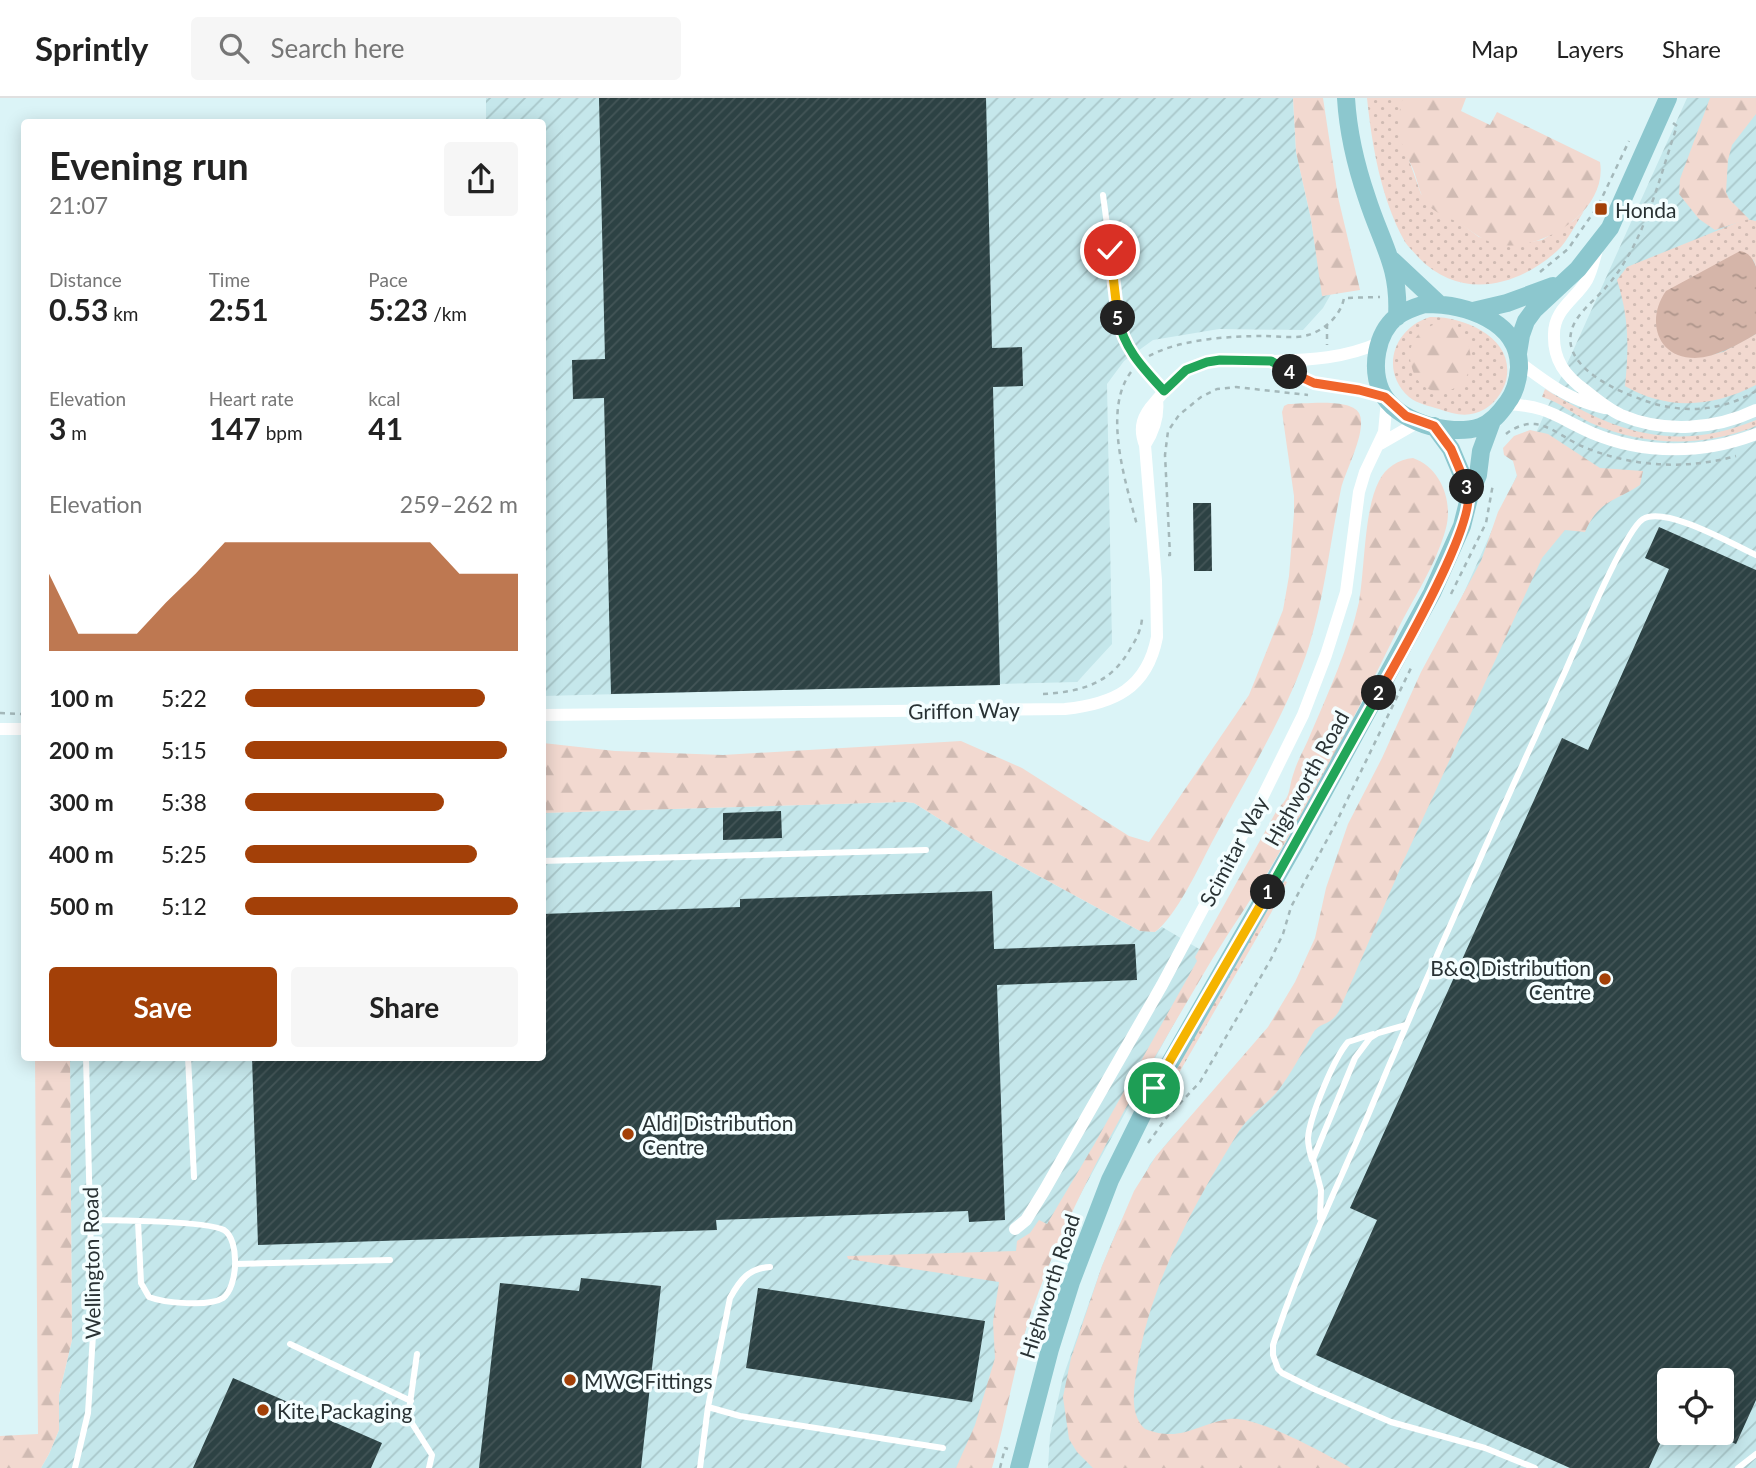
<!DOCTYPE html>
<meta charset="utf-8">
<style>
body{margin:0;font-family:Lato,sans-serif;background:#f6f6f6;color:#222;height:100vh;display:flex;flex-direction:column;font-size:26px;white-space:nowrap}
*{box-sizing:border-box;margin:0}
p{font-size:23px;color:#767676}
.icon{flex:none;width:38px;height:38px;fill:none;stroke:currentColor;stroke-width:2;stroke-linecap:round;stroke-linejoin:round}
.map{position:relative;flex:1;overflow:hidden}
.panel{position:absolute;left:21px;top:21px;width:525px;height:942px;display:flex;flex-direction:column;background:#fff;border-radius:7px;box-shadow:0 4px 18px #0003}
.panel>*{flex:none}
.tools{position:absolute;left:1657px;top:1270px;display:grid;gap:14px}
.tools a{display:grid;place-items:center;width:77px;height:77px;border-radius:7px;background:#fff;box-shadow:0 4px 18px #0003;font-size:35px}
.pin{position:absolute;display:grid;place-items:center;width:60px;height:60px;color:#fff;margin:-30px;border:4px solid #fff;border-radius:50%;box-shadow:0 2px 7px #0007}
.km{position:absolute;width:35px;height:35px;margin:-18px;border-radius:50%;background:#222;color:#fff;font-size:19px;line-height:35px;text-align:center}
.round{display:grid;place-items:center;flex:none;width:74px;height:74px;border-radius:7px;background:#f6f6f6}
.head{display:flex;align-items:center;justify-content:space-between;height:119px;padding:0 28px}
h1{font-size:38px;font-weight:700;line-height:52px}
.figures{display:grid;grid-template-columns:repeat(3,1fr);gap:10px;height:119px;padding:7px 28px}
.figures div{display:grid;align-content:center}
.figures b{font-size:30px;font-weight:700}
.figures small{font-size:19px;font-weight:400}
.figures p{font-size:19px}
.chart{height:196px;padding:14px 28px}
.chart p{display:flex;justify-content:space-between}
.chart svg{width:100%;height:126px;margin-top:7px;fill:#a34008;opacity:.7}
.action{display:flex;gap:14px;margin-top:auto;padding:14px 28px}
.action a{flex:1;height:80px;border-radius:7px;background:#a34008;color:#fff;font-size:28px;font-weight:700;line-height:80px;text-align:center}
.action a+a{background:#f6f6f6;color:#222}
ul{padding:0 28px;list-style:none;font-size:23px}
li{display:grid;grid-template-columns:112px 84px 1fr;align-items:center;height:52px}
li i{height:18px;border-radius:9px;background:#a34008}
header{display:flex;align-items:center;gap:42px;box-sizing:border-box;height:98px;padding:0 35px;background:#fff;border-bottom:2px solid #e0e0e0}
header strong{font-size:33px}
nav{display:flex;gap:38px;margin-inline-start:auto;font-size:24px}
.search{width:490px;height:63px;background:#f6f6f6;display:flex;align-items:center;gap:18px;box-sizing:border-box;padding:0 24px;border-radius:7px;color:#767676;font-size:26px}
.map>svg:first-child{display:block}
.industrial{fill:url(#industrial-furrows);fill-rule:evenodd}
.green{fill:url(#green-dots)}
.forest{fill:url(#forest-firs)}
.water{fill:url(#water-ripples)}
.building{fill:url(#building-hatch)}
.lines{fill:none;stroke-linecap:round;stroke-linejoin:round}
.path{stroke:#a4b8ba;stroke-width:2.5;stroke-dasharray:5 5;stroke-linecap:butt}
.lane{stroke:#fff;stroke-width:6}
.street{stroke:#fff;stroke-width:12}
.primary{stroke:#8cc7ce;stroke-width:18}
.split-1-casing{stroke:#fff;stroke-width:14}
.split-2-casing{stroke:#fff;stroke-width:14}
.split-3-casing{stroke:#fff;stroke-width:14}
.split-4-casing{stroke:#fff;stroke-width:14}
.split-5-casing{stroke:#fff;stroke-width:14}
.split-6-casing{stroke:#fff;stroke-width:14}
.split-1{stroke:#f5b400;stroke-width:9}
.split-2{stroke:#22a559;stroke-width:9}
.split-3{stroke:#f0652b;stroke-width:9}
.split-4{stroke:#f0652b;stroke-width:9}
.split-5{stroke:#22a559;stroke-width:9}
.split-6{stroke:#f5b400;stroke-width:9}
.poi-dot{fill:#a34008;stroke:#f4feff;stroke-width:2.5}
.labels{text-anchor:middle;dominant-baseline:central;stroke-width:7;stroke-linejoin:round;paint-order:stroke}
.poi-label{font-size:21px;fill:#293234;stroke:#f4feff;text-anchor:start}
.street-label{font-size:21px;fill:#293234;stroke:#f4feff}
</style>
<header>
<strong>Sprintly</strong>
<div class="search"><svg class="icon" aria-label="search" viewBox="0 0 24 24"><circle cx="10" cy="10" r="6"/><path d="M15 15l6 6"/></svg>Search here</div>
<nav><a>Map</a><a>Layers</a><a>Share</a></nav>
</header>
<div class="map">
<svg width="1756" height="1370" viewBox="0 0 1756 1370">
<defs>
<pattern id="industrial-furrows" width="10" height="10" patternUnits="userSpaceOnUse" patternTransform="scale(1.75)"><rect width="10" height="10" fill="#c5e7eb"/><path d="M-1 1l2-2M0 10L10 0M9 11l2-2" fill="none" stroke="#a9c7ca"/></pattern>
<pattern id="green-dots" width="8" height="8" patternUnits="userSpaceOnUse" patternTransform="scale(1.75)"><rect width="8" height="8" fill="#f2d9d0"/><path d="M2 2h.1M6 6h.1" fill="none" stroke="#d0bbb3" stroke-width="1.8" stroke-linecap="round"/></pattern>
<pattern id="forest-firs" width="22" height="20" patternUnits="userSpaceOnUse" patternTransform="scale(1.75)"><rect width="22" height="20" fill="#f2d9d0"/><path d="M5 1l3.5 6h-7zM16 11l3.5 6h-7z" fill="#d0bbb3"/></pattern>
<pattern id="water-ripples" width="26" height="14" patternUnits="userSpaceOnUse" patternTransform="scale(1.75)"><rect width="26" height="14" fill="#d5b5a9"/><path d="M2 4q2-2 4 0t4 0M15 11q2-2 4 0t4 0" fill="none" stroke="#ad948a"/></pattern>
<pattern id="building-hatch" width="6" height="6" patternUnits="userSpaceOnUse" patternTransform="scale(1.75)"><rect width="6" height="6" fill="#2d4244"/><path d="M-1 1l2-2M0 6l6-6M5 7l2-2" fill="none" stroke="#435557"/></pattern>
</defs>
<rect width="100%" height="100%" fill="#dbf4f7"/>
<path class="industrial" d="M486,0H1293L1296,54L1311,121L1323,198L1331,196L1323,210L1303,232L1219,231L1153,242L1124,263L1107,286L1112,546L1077,584L543,598L542,24H486Z
M1687,0H1756V1370H1048L1050,1337L1063,1279L1102,1168L1118,1130L1150,1066L1172,1039L1280,926L1466,490ZM1670,1283H1722V1335H1670Z
M905,704L914,705L973,742L1140,833L1155,834L1162,829L1211,858L1050,1152L983,1370H41L49,1356L59,1332V1297L72,1242L70,959H542L543,715Z"/>
<path class="green" d="M1367,0H1438L1399,34L1421,96L1479,139L1518,146L1542,142L1573,123L1584,113C1576,125 1568,143 1557,153C1516,190 1460,202 1419,160C1415,155 1409,150 1405,144C1381,101 1372,48 1367,0Z
M1746,121L1756,123V169L1753,161L1707,258L1723,254L1756,236V287C1713,309 1668,313 1625,288C1629,250 1629,219 1617,182L1627,169Z
M1430,219C1466,218 1519,242 1505,286C1501,296 1495,305 1485,311C1470,320 1455,317 1439,311C1429,308 1418,306 1409,299C1379,272 1394,230 1430,219Z
M1545,291C1615,335 1676,355 1756,322V328C1703,350 1643,348 1591,325C1574,317 1560,304 1542,299Z
M1284,783L1287,784L1271,815L1164,1001L1160,999Z"/>
<path class="forest" d="M1293,0H1323L1338,99L1360,192L1322,198L1311,121L1296,54Z
M1403,0H1466L1461,13L1490,27L1497,14L1600,64C1608,112 1545,152 1502,147C1485,145 1473,134 1459,125C1448,119 1436,116 1427,106C1419,96 1418,83 1413,71C1400,42 1393,32 1403,0Z
M1710,0H1756V16L1732,47L1728,62L1726,94L1729,101L1749,121L1715,132L1699,121L1679,96L1680,81Z
M1444,224C1461,230 1467,236 1470,254C1477,297 1423,309 1412,270C1404,246 1420,228 1444,224Z
M1288,306C1305,306 1350,300 1359,315C1368,332 1345,373 1341,391C1330,444 1325,496 1309,548C1288,614 1245,682 1212,744C1200,767 1176,819 1155,834L1140,833L1129,827L973,742L914,705L905,704L543,715V645L615,653L723,657L961,643L1022,670L1129,738L1149,744L1249,597L1283,512L1289,478L1294,415V398L1282,314L1284,308Z
M1530,332L1548,336L1600,370L1643,373L1640,387C1614,404 1599,402 1585,434L1565,432L1542,460L1403,764L1339,913C1330,928 1324,923 1315,932C1311,937 1308,945 1305,950C1296,965 1287,982 1276,995C1264,1008 1249,1018 1239,1033C1194,1106 1150,1185 1137,1270C1134,1290 1129,1316 1145,1331C1182,1345 1196,1326 1229,1321C1257,1317 1325,1356 1351,1370H1093L1077,1354L1069,1341L1063,1299L1071,1260L1102,1168L1134,1093L1156,1058L1268,929L1295,884L1315,840L1326,790L1348,726L1382,660L1421,574L1481,463L1498,414L1517,378L1513,363L1504,357L1503,350L1514,338Z
M1413,360C1441,370 1453,403 1446,430C1436,467 1414,499 1397,533C1357,615 1315,695 1268,774C1247,808 1224,841 1204,875C1140,984 1072,1096 1031,1215C1014,1266 1007,1319 992,1370H956L975,1327L995,1260L993,1224L999,1184L848,1161L847,1158L1016,1153L1017,1143L1030,1135L1039,1122L1047,1126L1095,1045L1197,863L1195,859L1277,712C1293,695 1287,694 1294,674C1298,661 1306,648 1311,635C1329,593 1349,549 1359,504C1365,470 1364,411 1379,383C1385,370 1399,361 1413,360Z
M35,959H70L72,1242L59,1297V1332L49,1356L41,1370H0V1338L38,1336Z"/>
<path class="water" d="M1740,153C1750,155 1753,161 1756,169V236C1737,247 1717,259 1695,260C1656,260 1646,221 1666,193Z"/>
<path class="building" d="M599,0H986L992,250L1022,249L1023,288L993,289L1000,587L611,596L604,300L573,301L572,262L605,261Z
M1193,405H1211L1212,473H1194Z
M1659,429L1756,472V1302L1736,1346L1722,1340V1283H1670V1324L1649,1370H1570L1316,1257L1377,1122L1350,1110L1562,640L1588,652L1669,471L1645,460Z
M781,713L782,740L723,742V715Z
M992,793L994,851L1135,846L1137,882L997,887L1005,1122L969,1124L968,1113L716,1122L717,1132L258,1147L252,959H542V816L740,809V801Z
M581,1180L661,1188L641,1370H479L500,1185L579,1193Z
M758,1190L985,1223L972,1304L746,1270Z
M233,1280L382,1345L371,1370H193Z"/>
<g class="lines">
<path class="path" d="M1673,25L1677,28C1663,69 1652,114 1631,153C1624,165 1617,177 1607,188C1597,200 1583,210 1575,224C1553,265 1614,292 1643,302C1681,316 1721,314 1756,293
M1540,174L1568,151L1598,108L1629,43
M1327,226V247
M1149,258C1180,241 1230,238 1265,238C1278,238 1296,241 1308,237C1325,232 1341,217 1344,200L1380,199
M1131,274C1102,312 1126,386 1137,427
M1506,336C1513,330 1525,325 1535,326C1552,328 1568,343 1584,349C1632,369 1686,372 1736,358
M1168,457H1170L1165,357L1168,333L1179,317L1201,299L1217,291L1236,289L1308,297
M1451,496L1486,425L1493,386
M1043,596C1080,594 1111,586 1130,551C1136,542 1141,532 1142,521
M0,615L21,616
M1148,1045L1167,1019L1200,984L1271,861L1283,836L1291,809L1336,725L1411,570
M1000,1370L1005,1350L1008,1351"/>
<path class="lane" d="M1103,97L1122,238L1141,268L1164,293
M542,763L926,752
M188,959L194,1079
M1312,1062C1310,1055 1308,1047 1308,1040C1310,1018 1334,960 1348,944L1373,936
M1320,1120L1321,1092L1313,1061L1355,960L1370,940L1378,935L1406,927
M91,1122C115,1122 207,1123 224,1132C240,1142 238,1189 223,1200C209,1209 164,1205 149,1199L141,1185L138,1123
M235,1166L390,1162
M290,1246L411,1303
M417,1256L408,1319L432,1357L429,1370
M708,1309L740,1318L943,1350
M75,1370L88,1315L93,1237L86,959
M700,1370L708,1309L730,1200C740,1182 749,1170 770,1169
M1535,1370L1485,1350L1391,1324L1314,1291L1282,1275L1278,1271L1273,1257V1247C1298,1170 1334,1096 1366,1022C1429,872 1496,724 1564,576C1576,550 1624,433 1643,421C1666,408 1732,446 1756,457
M1738,1370L1756,1356"/>
<path class="street" d="M1597,152C1594,162 1592,173 1587,182C1576,201 1554,211 1554,236C1553,262 1565,278 1586,293C1597,302 1608,311 1621,317C1663,335 1715,332 1756,312
M1272,263L1314,285L1359,292L1385,299
M1519,264C1547,285 1570,303 1605,310
M1506,306C1549,308 1556,319 1592,335C1644,357 1704,356 1756,336
M1380,346L1420,323
M1145,347C1154,333 1159,319 1157,302
M542,617L1065,611C1113,606 1147,591 1157,539L1156,482L1145,347C1138,329 1143,317 1155,304C1165,293 1173,281 1185,273C1212,256 1244,263 1274,263C1311,262 1345,260 1379,245
M0,631H24
M1015,1131L1026,1122L1044,1093L1162,887L1261,702L1303,617L1326,557L1346,494L1359,394L1365,374L1384,334L1387,302"/>
<path class="primary" d="M1346,0C1348,34 1356,68 1367,100C1382,147 1400,168 1397,219
M1392,162L1439,206
M1425,206C1464,206 1520,222 1519,270C1518,283 1515,295 1507,305C1500,315 1492,325 1480,329C1449,339 1396,324 1381,293C1371,270 1376,236 1396,219C1404,213 1415,209 1425,206Z
M1473,213L1507,205L1553,188
M1518,255L1521,237L1526,223L1534,212L1578,171L1610,130L1668,0
M1434,328L1451,351L1470,396
M1019,1370L1050,1251L1071,1184L1110,1082L1155,991L1294,748L1432,495L1462,428L1470,396L1478,377L1481,353L1492,323"/>
</g>
<g class="lines">
<defs>
<path id="split-1" d="M1154,990L1268,794"/>
<path id="split-2" d="M1268,794L1379,595"/>
<path id="split-3" d="M1379,595C1397,563 1481,419 1467,389"/>
<path id="split-4" d="M1290,274L1314,285L1359,292L1385,299L1406,318L1434,328L1451,351L1467,389"/>
<path id="split-5" d="M1118,220C1124,251 1143,270 1164,293L1186,272L1207,264L1220,262L1271,263L1290,274"/>
<path id="split-6" d="M1110,152L1118,220"/>
</defs>
<use href="#split-1" class="split-1-casing"/>
<use href="#split-2" class="split-2-casing"/>
<use href="#split-3" class="split-3-casing"/>
<use href="#split-4" class="split-4-casing"/>
<use href="#split-5" class="split-5-casing"/>
<use href="#split-6" class="split-6-casing"/>
<use href="#split-1" class="split-1"/>
<use href="#split-2" class="split-2"/>
<use href="#split-3" class="split-3"/>
<use href="#split-4" class="split-4"/>
<use href="#split-5" class="split-5"/>
<use href="#split-6" class="split-6"/>
</g>
<g class="poi-dot">
<rect x="1594" y="104" width="14" height="14" rx="3.5"/>
<circle cx="1605" cy="881" r="7"/>
<circle cx="628" cy="1036" r="7"/>
<circle cx="570" cy="1282" r="7"/>
<circle cx="263" cy="1312" r="7"/>
</g>
<g class="labels">
<g class="poi-label">
<text x="1615" y="111">Honda</text>
<text x="1591" y="869" text-anchor="end">B&amp;Q Distribution<tspan x="1591" dy="24">Centre</tspan></text>
<text x="642" y="1024">Aldi Distribution<tspan x="642" dy="24">Centre</tspan></text>
<text x="584" y="1282">MWC Fittings</text>
<text x="277" y="1312">Kite Packaging</text>
</g>
<g class="street-label">
<text transform="translate(964 612) rotate(-1)">Griffon Way</text>
<text transform="translate(1306 680) rotate(-61)">Highworth Road</text>
<text transform="translate(1233 753) rotate(-62)">Scimitar Way</text>
<text transform="translate(91 1165) rotate(-91)">Wellington Road</text>
<text transform="translate(1049 1188) rotate(-72)">Highworth Road</text>
</g>
</g>
</svg>
<div class="tools">
<a><svg class="icon" aria-label="locate" viewBox="0 0 24 24"><circle cx="12" cy="12" r="6"/><path d="M12 2v4M12 18v4M2 12h4M18 12h4"/></svg></a>
</div>
<div class="pin" style="left:1154px;top:990px;background:#1e9e55"><svg class="icon" aria-label="arrive" viewBox="0 0 24 24"><path d="M6 21V4h12l-3 4 3 4H6"/></svg></div>
<div class="pin" style="left:1110px;top:152px;background:#d93025"><svg class="icon" aria-label="check" viewBox="0 0 24 24"><path d="M5 12l5 5 9-10"/></svg></div>
<b class="km" style="left:1268px;top:794px">1</b>
<b class="km" style="left:1379px;top:595px">2</b>
<b class="km" style="left:1467px;top:389px">3</b>
<b class="km" style="left:1290px;top:274px">4</b>
<b class="km" style="left:1118px;top:220px">5</b>
<section class="panel">
<div class="head"><div><h1>Evening run</h1><p>21:07</p></div><a class="round"><svg class="icon" aria-label="share" viewBox="0 0 24 24"><path d="M12 15V3M7 8l5-5 5 5M5 13v7h14v-7"/></svg></a></div>
<div class="figures">
<div><p>Distance</p><b>0.53<small> km</small></b></div>
<div><p>Time</p><b>2:51</b></div>
<div><p>Pace</p><b>5:23<small> /km</small></b></div>
</div>
<div class="figures">
<div><p>Elevation</p><b>3<small> m</small></b></div>
<div><p>Heart rate</p><b>147<small> bpm</small></b></div>
<div><p>kcal</p><b>41</b></div>
</div>
<div class="chart"><p><span>Elevation</span>259–262 m</p>
<svg viewBox="0 0 160 44" preserveAspectRatio="none"><path d="M0 44V17L10 38L20 38L30 38L40 27L50 17L60 6L70 6L80 6L90 6L100 6L110 6L120 6L130 6L140 17L150 17L160 17V44z"/></svg>
</div>
<ul>
<li><b>100 m</b>5:22<i style="width:88%"></i></li>
<li><b>200 m</b>5:15<i style="width:96%"></i></li>
<li><b>300 m</b>5:38<i style="width:73%"></i></li>
<li><b>400 m</b>5:25<i style="width:85%"></i></li>
<li><b>500 m</b>5:12<i style="width:100%"></i></li>
</ul>
<div class="action"><a>Save</a><a>Share</a></div>
</section>
</div>
